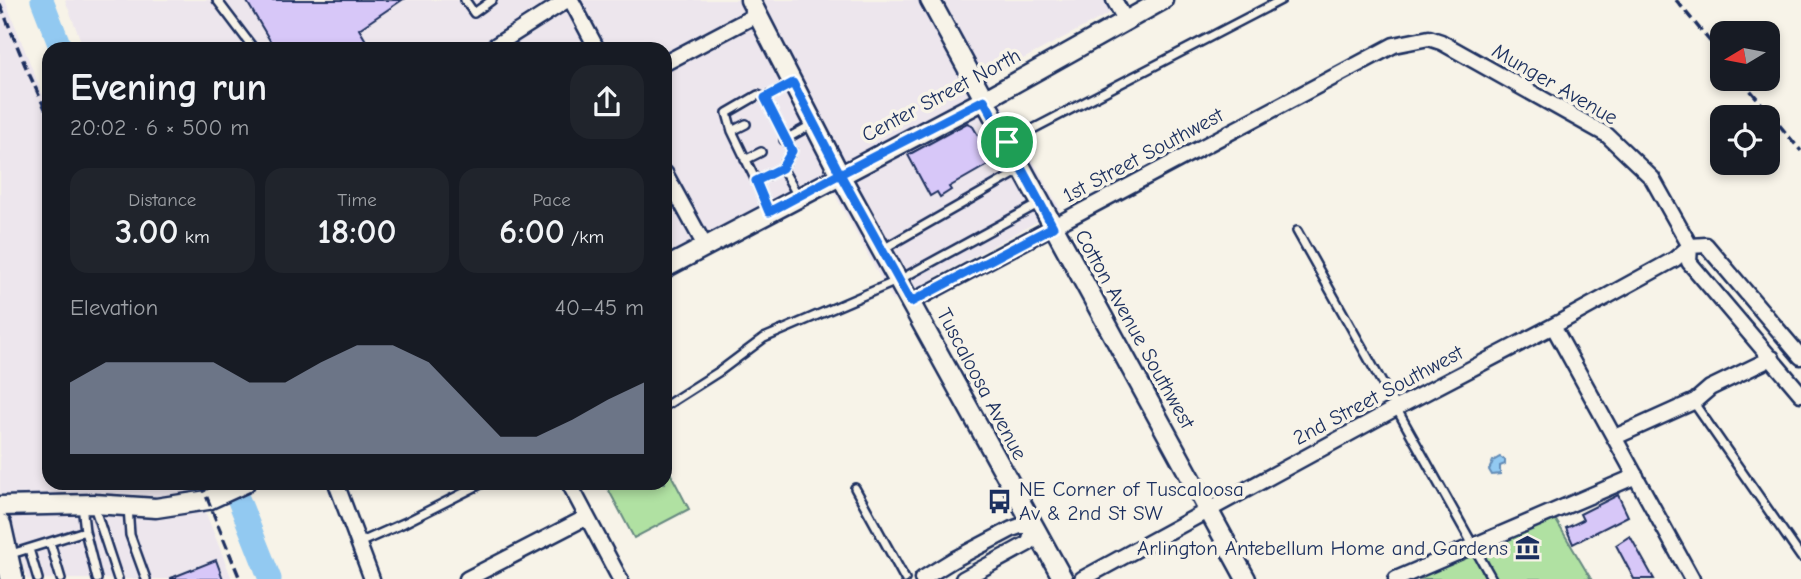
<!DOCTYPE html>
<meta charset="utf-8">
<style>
body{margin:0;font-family:"Comic Neue",sans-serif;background:#20242c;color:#f1f3f6;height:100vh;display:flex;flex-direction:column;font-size:26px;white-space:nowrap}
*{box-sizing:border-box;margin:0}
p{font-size:23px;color:#9ea1a6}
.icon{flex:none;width:38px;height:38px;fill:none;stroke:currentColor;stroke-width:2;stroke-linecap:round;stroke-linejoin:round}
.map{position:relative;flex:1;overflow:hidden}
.details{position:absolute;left:42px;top:42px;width:630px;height:448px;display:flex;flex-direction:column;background:#171b24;border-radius:21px;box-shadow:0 4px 10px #0003}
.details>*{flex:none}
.needle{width:46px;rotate:260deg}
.fabs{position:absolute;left:1710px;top:21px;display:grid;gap:14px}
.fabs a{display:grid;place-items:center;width:70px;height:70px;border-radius:14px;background:#171b24;box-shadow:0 4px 10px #0003;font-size:35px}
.pin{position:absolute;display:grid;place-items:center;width:60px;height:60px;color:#fff;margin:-30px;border:4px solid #fff;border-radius:50%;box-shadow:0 2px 7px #0007}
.round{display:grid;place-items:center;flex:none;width:74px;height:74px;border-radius:21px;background:#20242c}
.headline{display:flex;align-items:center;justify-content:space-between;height:119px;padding:0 28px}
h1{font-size:38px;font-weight:700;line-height:52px}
.metrics{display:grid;grid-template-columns:repeat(3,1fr);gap:10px;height:119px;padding:7px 28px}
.metrics div{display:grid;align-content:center;border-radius:18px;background:#20242c;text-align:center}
.metrics b{font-size:35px;font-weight:700}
.metrics small{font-size:19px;font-weight:400}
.metrics p{font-size:19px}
.chart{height:196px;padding:14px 28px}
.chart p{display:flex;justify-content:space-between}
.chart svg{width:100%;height:126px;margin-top:7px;fill:#919bb2;opacity:.7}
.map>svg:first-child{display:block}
.built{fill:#ede6ed}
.green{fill:#b0e1a2;stroke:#668880;stroke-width:2}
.water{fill:#92c9f1;stroke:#628bb6;stroke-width:2}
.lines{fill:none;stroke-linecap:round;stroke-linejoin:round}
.river{stroke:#92c9f1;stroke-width:23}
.building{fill:#d7c7f8;stroke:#1b2f5e;stroke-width:2}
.service-casing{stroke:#1b2f5e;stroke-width:12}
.minor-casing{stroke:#1b2f5e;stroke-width:19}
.tertiary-casing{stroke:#1b2f5e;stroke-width:23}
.primary-casing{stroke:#1b2f5e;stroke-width:26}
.service{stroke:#f7f3e8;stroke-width:7}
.minor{stroke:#f7f3e8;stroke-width:14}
.tertiary{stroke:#f7f3e8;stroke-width:18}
.primary{stroke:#f7f3e8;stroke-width:21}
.rail{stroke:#1b2f5e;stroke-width:3.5;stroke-dasharray:10 5;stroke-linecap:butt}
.route-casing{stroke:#fff;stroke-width:14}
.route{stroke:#1a73e8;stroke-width:9}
.labels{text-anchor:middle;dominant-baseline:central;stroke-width:7;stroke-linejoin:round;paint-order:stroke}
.street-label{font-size:21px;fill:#1b2f5e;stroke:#f7f3e8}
.poi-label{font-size:21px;fill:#1b2f5e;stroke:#f7f3e8;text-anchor:start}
</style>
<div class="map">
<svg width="1801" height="579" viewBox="0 0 1801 579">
<rect width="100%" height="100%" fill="#f7f3e8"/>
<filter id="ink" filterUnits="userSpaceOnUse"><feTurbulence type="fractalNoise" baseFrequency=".0143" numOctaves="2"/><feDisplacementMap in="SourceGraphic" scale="14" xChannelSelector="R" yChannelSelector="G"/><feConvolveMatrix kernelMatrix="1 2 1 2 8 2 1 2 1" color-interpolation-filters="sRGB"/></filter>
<g filter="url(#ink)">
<path class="built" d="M0,0H5L49,111V483H194L232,579H27L15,536L0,532Z
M65,0H1106L1112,12L987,78L1060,209L893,301L833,191L665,279V49H84Z"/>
<path class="green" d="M665,463L689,509L634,538L605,483H665Z
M1554,517L1591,579H1414Z"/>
<path class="water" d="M1500,457L1505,460V464L1500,466V474L1492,475L1489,470L1493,461Z"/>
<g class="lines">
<path class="river" d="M42,0L61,49
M232,483L270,579"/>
</g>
<path class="building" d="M246,0H402L359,29L371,49H275Z
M967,123L972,125L992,159L989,164L949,187L951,190L940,197L937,192L930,196L908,155Z
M1618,495L1628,516L1573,544L1566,528L1583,520L1580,514Z
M1630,536L1654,579H1634L1616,545Z
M216,560L223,579H171V578Z"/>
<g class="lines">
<defs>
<path id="service" d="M217,0L254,49
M465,0L474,13L492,0
M765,98L792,151L782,168L756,181L732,131L727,113L758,95L765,98L793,83
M732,131L746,124
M784,140L813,124
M1008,142L1281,0
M745,160L761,152
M782,168L798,196
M756,181L769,212
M1297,231L1492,579
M883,249L1021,170
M1695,401L1696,406L1801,557
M665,406L720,371L764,338L899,280L1040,203
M855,488L905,579
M82,505L85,531L97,579
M94,506L118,579
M128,507L130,535L146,579
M50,542L85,531
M359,543L404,523L483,483
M29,549L38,579
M8,555L50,542L61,579"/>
<path id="minor" d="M571,0L597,49
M1114,0L1126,21
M490,49L567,0
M665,63L758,14
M665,173L705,246
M1690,246L1706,245L1801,357
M911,302L1394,45L1429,38L1441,42L1607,135L1652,178L1690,246L1689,262L1801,394
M1553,326L1692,579
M1615,437L1695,401L1710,388L1772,358
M336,483L372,579
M569,483L620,579
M467,579L587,517
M922,579L953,560L1012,529L1023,525L1033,528L1029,543L963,579
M1082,579L1396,408L1553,326L1675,259L1690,246
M1396,579L1636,476"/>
<path id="tertiary" d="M750,0L840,175L1063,579
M930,0L1246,579
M665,268L984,100L1163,0
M0,506L94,504L156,508L208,500L245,483"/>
<path id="primary" d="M0,525L12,579"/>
</defs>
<use href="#service" class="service-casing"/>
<use href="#minor" class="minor-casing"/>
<use href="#tertiary" class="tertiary-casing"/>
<use href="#primary" class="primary-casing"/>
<use href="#service" class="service"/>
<use href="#minor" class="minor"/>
<use href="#tertiary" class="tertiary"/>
<use href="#primary" class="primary"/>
<path class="rail" d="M1676,0L1722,56
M0,4L25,65L49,117
M1741,79L1801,151
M201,483L240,579"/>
</g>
</g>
<g class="lines" filter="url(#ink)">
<defs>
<path id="route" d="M1007,142L984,100L840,174L793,83L765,98L792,151L782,168L756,181L769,212L840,174L911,302L1053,227L1007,142"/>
</defs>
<use href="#route" class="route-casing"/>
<use href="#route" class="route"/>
</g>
<defs>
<symbol id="bus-bare" viewBox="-9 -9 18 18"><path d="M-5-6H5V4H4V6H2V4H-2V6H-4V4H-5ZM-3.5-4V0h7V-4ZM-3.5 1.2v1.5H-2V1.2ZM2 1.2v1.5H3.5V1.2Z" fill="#1b2f5e" stroke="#f7f3e8" stroke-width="2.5" paint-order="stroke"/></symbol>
<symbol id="museum-bare" viewBox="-9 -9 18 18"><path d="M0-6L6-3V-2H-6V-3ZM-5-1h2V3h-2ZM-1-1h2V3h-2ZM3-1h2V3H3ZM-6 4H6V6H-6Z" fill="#1b2f5e" stroke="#f7f3e8" stroke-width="2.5" paint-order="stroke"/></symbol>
</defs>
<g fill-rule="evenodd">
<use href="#bus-bare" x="982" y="484" width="35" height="35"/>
<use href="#museum-bare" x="1510" y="530" width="35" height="35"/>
</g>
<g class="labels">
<g class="street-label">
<text transform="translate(1555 84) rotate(30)">Munger Avenue</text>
<text transform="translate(941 95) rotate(-28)">Center Street North</text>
<text transform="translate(1143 155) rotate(-28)">1st Street Southwest</text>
<text transform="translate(1135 329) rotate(61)">Cotton Avenue Southwest</text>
<text transform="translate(982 384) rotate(62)">Tuscaloosa Avenue</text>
<text transform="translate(1378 395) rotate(-28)">2nd Street Southwest</text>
</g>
<g class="poi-label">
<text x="1019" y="489">NE Corner of Tuscaloosa<tspan x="1019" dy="24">Av &amp; 2nd St SW</tspan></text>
<text x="1508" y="548" text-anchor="end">Arlington Antebellum Home and Gardens</text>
</g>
</g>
</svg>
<div class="fabs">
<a><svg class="needle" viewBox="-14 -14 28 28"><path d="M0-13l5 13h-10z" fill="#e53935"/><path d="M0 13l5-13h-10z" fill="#9ea1a6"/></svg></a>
<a><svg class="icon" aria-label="locate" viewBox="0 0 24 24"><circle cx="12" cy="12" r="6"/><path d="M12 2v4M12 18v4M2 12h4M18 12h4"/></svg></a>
</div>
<div class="pin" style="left:1007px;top:142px;background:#1e9e55"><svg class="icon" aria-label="arrive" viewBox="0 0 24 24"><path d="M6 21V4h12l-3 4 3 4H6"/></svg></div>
<section class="details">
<div class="headline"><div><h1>Evening run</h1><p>20:02 · 6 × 500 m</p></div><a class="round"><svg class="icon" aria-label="share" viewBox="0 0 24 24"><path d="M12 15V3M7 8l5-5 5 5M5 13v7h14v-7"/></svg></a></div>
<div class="metrics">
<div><p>Distance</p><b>3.00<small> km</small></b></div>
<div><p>Time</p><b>18:00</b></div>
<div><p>Pace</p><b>6:00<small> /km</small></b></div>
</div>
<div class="chart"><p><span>Elevation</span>40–45 m</p>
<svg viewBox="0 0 160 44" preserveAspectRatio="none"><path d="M0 44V19L10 12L20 12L30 12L40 12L50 19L60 19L70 12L80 6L90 6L100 12L110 25L120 38L130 38L140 32L150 25L160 19V44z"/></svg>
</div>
</section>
</div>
